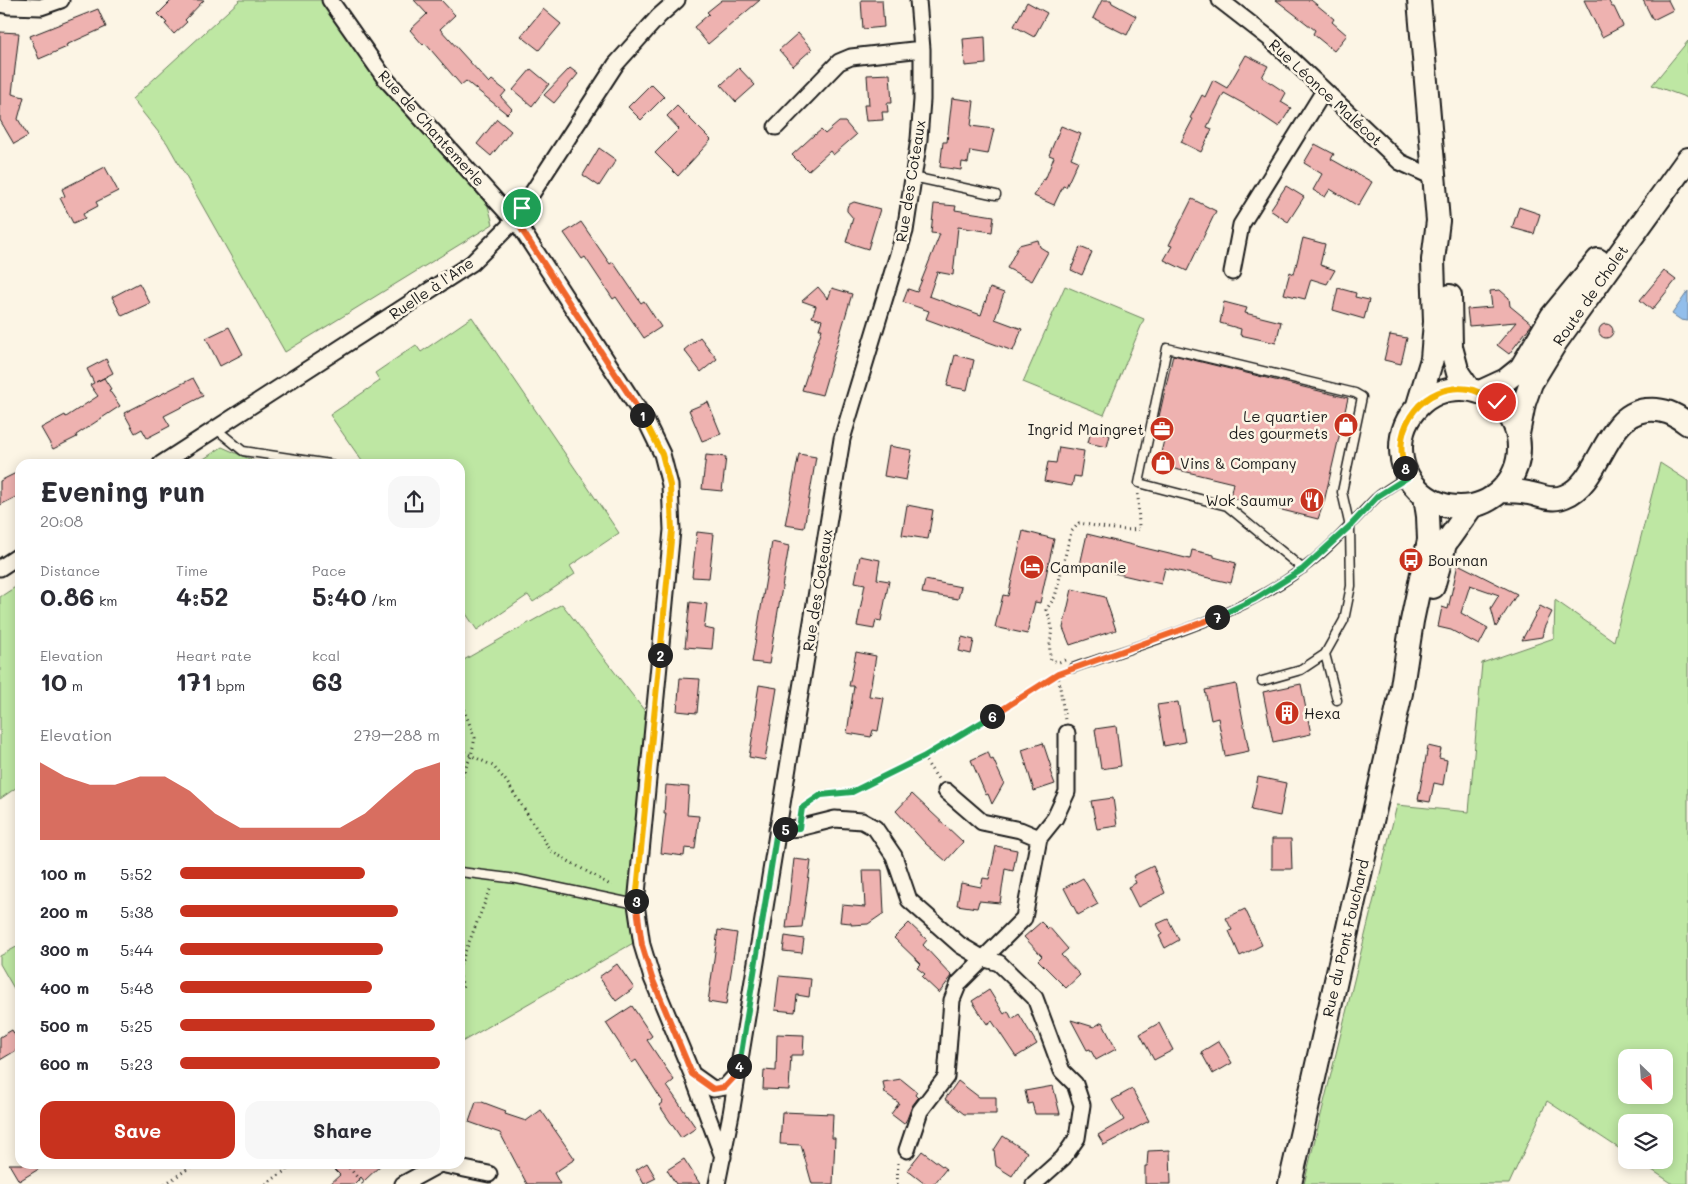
<!DOCTYPE html>
<meta charset="utf-8">
<style>
body{margin:0;font-family:Mali,sans-serif;background:#f7f7f7;color:#2b2b33;height:100vh;display:flex;flex-direction:column;font-size:19px;white-space:nowrap}
*{box-sizing:border-box;margin:0}
p{font-size:16px;color:#7c7c81}
.icon{flex:none;width:28px;height:28px;fill:none;stroke:currentColor;stroke-width:2;stroke-linecap:round;stroke-linejoin:round}
.map{position:relative;flex:1;overflow:hidden}
.side{position:absolute;left:15px;top:459px;width:450px;height:710px;display:flex;flex-direction:column;background:#fff;border-radius:15px;box-shadow:0 2px 12px #0003}
.side>*{flex:none}
.needle{width:32px;rotate:155deg}
.buttons{position:absolute;left:1618px;top:1049px;display:grid;gap:10px}
.buttons a{display:grid;place-items:center;width:55px;height:55px;border-radius:10px;background:#fff;box-shadow:0 2px 12px #0003;font-size:25px}
.pin{position:absolute;display:grid;place-items:center;width:42px;height:42px;color:#fff;margin:-21px;border:2px solid #fff;border-radius:50%;box-shadow:0 1px 5px #0007}
.km{position:absolute;width:25px;height:25px;margin:-12px;border-radius:50%;background:#222;color:#fff;font-size:14px;line-height:25px;text-align:center}
.round{display:grid;place-items:center;flex:none;width:52px;height:52px;border-radius:15px;background:#f7f7f7}
.overview{display:flex;align-items:center;justify-content:space-between;height:85px;padding:0 25px}
h1{font-size:28px;font-weight:700;line-height:38px}
.metrics{display:grid;grid-template-columns:repeat(3,1fr);gap:8px;height:85px;padding:5px 25px}
.metrics div{display:grid;align-content:center}
.metrics b{font-size:25px;font-weight:700}
.metrics small{font-size:14px;font-weight:400}
.metrics p{font-size:14px}
.chart{height:140px;padding:10px 25px}
.chart p{display:flex;justify-content:space-between}
.chart svg{width:100%;height:90px;margin-top:5px;fill:#c8321e;opacity:.7}
.cta{display:flex;gap:10px;margin-top:auto;padding:10px 25px}
.cta a{flex:1;height:58px;border-radius:15px;background:#c8321e;color:#fff;font-size:20px;font-weight:700;line-height:58px;text-align:center}
.cta a+a{background:#f7f7f7;color:#2b2b33}
ul{padding:0 25px;list-style:none;font-size:16px}
li{display:grid;grid-template-columns:80px 60px 1fr;align-items:center;height:38px}
li i{height:12px;border-radius:6px;background:#c8321e}
.map>svg:first-child{display:block}
.green{fill:#bee7a3;stroke:#6d8260;fill-rule:evenodd}
.water{fill:#92beeb;stroke:#637d98}
.building{fill:#eeb2b0;stroke:#1c1c1c}
.lines{fill:none;stroke-linecap:round;stroke-linejoin:round}
.lane-casing{stroke:#1c1c1c;stroke-width:11}
.street-casing{stroke:#1c1c1c;stroke-width:19}
.secondary-casing{stroke:#1c1c1c;stroke-width:26}
.path{stroke:#1c1c1c;stroke-width:3;stroke-dasharray:1 4;stroke-linecap:butt}
.lane{stroke:#fcf5e5;stroke-width:8}
.street{stroke:#fcf5e5;stroke-width:15}
.secondary{stroke:#fcf5e5;stroke-width:22}
.split-1-casing{stroke:#fff;stroke-width:10}
.split-2-casing{stroke:#fff;stroke-width:10}
.split-3-casing{stroke:#fff;stroke-width:10}
.split-4-casing{stroke:#fff;stroke-width:10}
.split-5-casing{stroke:#fff;stroke-width:10}
.split-6-casing{stroke:#fff;stroke-width:10}
.split-7-casing{stroke:#fff;stroke-width:10}
.split-8-casing{stroke:#fff;stroke-width:10}
.split-9-casing{stroke:#fff;stroke-width:10}
.split-1{stroke:#f0652b;stroke-width:6}
.split-2{stroke:#f5b400;stroke-width:6}
.split-3{stroke:#f5b400;stroke-width:6}
.split-4{stroke:#f0652b;stroke-width:6}
.split-5{stroke:#22a559;stroke-width:6}
.split-6{stroke:#22a559;stroke-width:6}
.split-7{stroke:#f0652b;stroke-width:6}
.split-8{stroke:#22a559;stroke-width:6}
.split-9{stroke:#f5b400;stroke-width:6}
.labels{text-anchor:middle;dominant-baseline:central;stroke-width:5;stroke-linejoin:round;paint-order:stroke}
.street-label{font-size:15px;fill:#1c1c1c;stroke:#fcf5e5}
.poi-label{font-size:15px;fill:#1c1c1c;stroke:#fcf5e5;text-anchor:start}
</style>
<div class="map">
<svg width="1688" height="1184" viewBox="0 0 1688 1184">
<rect width="100%" height="100%" fill="#fcf5e5"/>
<filter id="ink" filterUnits="userSpaceOnUse"><feTurbulence type="fractalNoise" baseFrequency=".02" numOctaves="2"/><feDisplacementMap in="SourceGraphic" scale="10" xChannelSelector="R" yChannelSelector="G"/><feConvolveMatrix kernelMatrix="1 2 1 2 8 2 1 2 1" color-interpolation-filters="sRGB"/></filter>
<g filter="url(#ink)">
<path class="green" d="M240,0H323L350,37L488,206L493,224L285,352L167,143L132,99Z
M1688,41V98L1652,85Z
M1065,286L1144,319L1104,415L1023,382Z
M472,317L619,533L570,566L575,574L533,602L528,595L477,630L460,605V464H364L330,415L380,381L375,373L416,345L421,352Z
M222,447L261,464H196Z
M1660,463L1688,481V1184H1673L1637,1160H1664V1122H1626V1153L1547,1101L1509,1184H1304L1397,805L1469,812L1482,663L1554,638L1555,600L1614,641ZM1626,1058H1664V1095H1626Z
M20,584V785L0,799V597Z
M562,604L647,714L635,942L460,1043V658L462,661Z
M20,945V999L0,964V956Z"/>
<path class="water" d="M1688,291V321L1681,320L1672,314Z"/>
<path class="building" d="M172,0H204L185,20L187,22L174,34L165,24L167,23L158,14Z
M414,0H441L455,15L440,29L489,83L492,80L506,91L501,97L512,109L507,114L466,81L461,85L425,43L423,45L410,30L427,14Z
M722,0H760L708,44L694,27L709,14L707,12Z
M861,0H882L884,27L863,29Z
M1102,0H1111L1112,3L1136,16L1127,35L1093,18Z
M1276,0H1311L1334,19L1332,22L1347,35L1334,51L1313,34L1315,30Z
M1584,0H1608L1612,7H1614L1623,26L1602,37Z
M1643,0H1668L1673,10L1653,20Z
M1027,2L1047,13L1034,37L1014,26Z
M98,9L106,27L66,45L67,47L39,59L30,36Z
M543,9L561,24L539,50L521,36Z
M0,32L19,33L12,94L24,97L18,119L28,136L14,144L0,120Z
M798,33L812,49L793,66L779,50Z
M985,37L986,64L965,66L963,39Z
M1246,55L1268,66L1262,77L1286,93L1281,102L1291,108L1279,127L1246,105L1224,93L1207,127L1212,129L1201,152L1181,142L1193,119L1190,118L1202,95L1205,97L1213,80L1227,88Z
M570,68L578,74L554,103L544,95Z
M739,68L755,85L736,102L721,85Z
M531,69L549,84L532,106L513,90Z
M890,74L892,103H887L888,112H882L883,120L866,121L864,105H869L867,75Z
M651,84L664,97L641,120L628,107Z
M952,98L974,101L971,126L994,129L988,154L970,151L968,163L962,162L961,170L940,167L943,142H947Z
M677,106L711,140L678,176L655,153L679,129L667,116Z
M497,119L511,131L491,156L477,144Z
M839,122H845L856,135L833,155L830,151L808,171L792,155L815,134V135L821,130L825,134Z
M1061,126L1081,134L1071,158L1078,161L1066,187L1063,186L1054,205L1034,196L1043,179L1045,180L1054,157L1049,155Z
M1315,144L1334,154L1331,159L1372,182L1358,206L1330,189L1325,197L1313,190L1322,174L1304,163Z
M599,148L616,160L599,186L583,175Z
M105,167L118,191L96,202L98,206L83,214L85,218L73,223L60,198L65,196L62,189Z
M1286,186L1304,197L1288,222L1270,210Z
M1192,199L1216,211L1187,271L1164,260L1172,246L1169,245Z
M854,202L880,209L868,249L846,242L853,218L847,211V208L848,205Z
M934,204L956,206L955,210L994,216L992,232L958,227L953,275L937,272L929,296L981,315L990,288L1004,293L995,319L1022,329L1013,351L926,319L929,311L903,302L908,289L917,292L940,234L931,233Z
M1519,207L1540,214L1534,234L1512,228Z
M581,222L610,264L613,262L641,303L644,301L661,327L644,338L616,297L613,299L585,257L582,259L564,233Z
M1303,238L1325,244L1320,265L1335,270L1327,284L1311,279L1305,299L1284,294L1290,272L1294,274Z
M1038,240L1040,247L1048,252L1032,281L1007,268L1019,245Z
M1080,247L1092,252L1082,275L1071,270Z
M1664,271L1676,280L1652,310L1640,300Z
M139,283L150,303L122,316L112,297Z
M818,287L828,299L832,288L852,294L822,395L802,390L822,329H819L822,320L812,317L816,306L802,301Z
M1338,288L1356,293L1355,297L1369,300L1364,319L1333,310Z
M1500,290L1509,298L1510,306L1532,324L1509,354L1497,345L1516,322L1469,326L1467,309L1492,307L1490,291Z
M1224,302L1247,308L1245,313L1281,322L1276,343L1240,335L1241,329L1220,323Z
M1599 331a7 7 0 1 1 14 0a7 7 0 1 1-14 0Z
M229,327L243,354L220,366L206,338Z
M1390,335L1407,338L1401,364L1384,360Z
M700,337L717,359L701,372L684,350Z
M955,355L974,360L967,390L947,386Z
M1173,355L1348,398L1324,502L1318,519L1230,497L1233,483L1158,465L1165,436L1155,434Z
M106,359L113,373L96,382L104,378L111,389L109,390L120,406L76,435L77,437L53,449L41,428L65,415L66,417L98,396L90,385L94,383L87,369Z
M193,378L203,396L164,416L170,426L147,438L142,429L135,433L124,413Z
M708,402L721,434L702,441L689,410Z
M1091,430L1110,435L1107,447L1088,443Z
M889,446L912,450L906,480L884,476Z
M1059,447L1084,451L1080,477L1074,476L1072,486L1044,481L1048,462L1056,463Z
M799,454L816,457L804,528L785,525Z
M706,455L726,457L722,491L702,489Z
M20,471V495L0,505V481Z
M907,505L933,510L928,539L902,535Z
M1023,531L1054,539L1040,603L1035,602L1027,634L995,627L1003,595L1008,596Z
M697,532L714,534L709,578L692,577Z
M1087,534L1190,559L1192,550L1214,555V557L1236,563L1231,583L1165,568L1161,584L1080,565Z
M772,542L789,546L769,664L752,662Z
M860,556L880,560L877,579L889,581L881,621L876,620L874,629L857,626L865,584L855,582Z
M1458,564L1517,594L1496,627L1491,608L1499,595L1470,585L1461,613L1488,628L1479,645L1451,630L1438,627L1442,607L1448,609Z
M925,580L961,587L958,599L922,593Z
M1072,589L1105,597L1116,630L1070,645L1063,628Z
M690,602L707,604L704,628L714,630L712,649L685,647Z
M1540,606L1552,612L1544,628L1542,637L1522,640Z
M962,637L974,640L971,654L959,651Z
M856,652L876,656L869,696L884,698L878,731L873,730L871,737L847,733L854,686H849Z
M680,678L700,679L697,713L677,711Z
M1236,684L1249,751L1225,756L1218,718L1211,720L1205,690Z
M1301,684L1311,734L1273,742L1263,692Z
M759,685L777,688L765,760L749,757L757,710H755Z
M1178,702L1185,742L1164,746L1157,705Z
M1116,726L1121,766L1101,769L1095,729Z
M1043,743L1052,770L1050,771L1055,784L1034,791L1022,750Z
M1428,746L1441,749L1439,758L1447,760L1443,785L1434,783L1430,802L1418,800Z
M988,752L991,760L993,759L1004,783L992,804L988,794L986,795L971,760Z
M1258,777L1286,783L1280,816L1251,810Z
M666,785L689,787L687,815L699,816L695,849L685,848L684,856L661,853L666,813H664Z
M912,794L963,842L946,861L926,844L896,811Z
M1113,798L1117,826L1097,829L1091,801Z
M1272,839H1291L1292,869H1272Z
M996,846L1017,850L1013,871L1005,869L1000,903L979,901L977,908L957,905L961,883L981,887L983,878L989,879Z
M794,859L811,861L802,927L786,928Z
M1153,866L1165,893L1138,907L1128,887L1136,883L1133,876Z
M863,870H882L884,913L868,924L851,925V923L840,922L842,905L865,907Z
M1083,878L1098,904L1078,915L1064,888Z
M1245,909L1262,945L1240,956L1229,931L1232,930L1226,918Z
M1168,919L1179,940L1165,948L1159,936L1162,934L1157,924Z
M1041,922L1048,929L1049,927L1068,949L1061,955L1080,975L1066,988L1038,960L1042,956L1024,937Z
M909,923L927,940L923,945L952,976L939,993L922,977L925,974L917,968L921,964L894,938Z
M718,930L737,933L726,1005L708,1002Z
M785,936L804,939L802,953L783,951Z
M617,964L634,988L616,1001L599,977Z
M779,976L811,979L809,997L797,995L795,1012L775,1010Z
M989,990L1004,1014L1008,1011L1012,1019L1019,1014L1037,1044L1016,1057L992,1021L987,1024L972,1001Z
M632,1006L652,1036L647,1040L674,1080L667,1086L696,1128L681,1138L659,1105L663,1102L636,1060L632,1063L606,1023Z
M1071,1020L1094,1027L1102,1022L1116,1049L1096,1060L1090,1049L1087,1050Z
M1159,1023L1173,1050L1154,1060L1140,1034Z
M12,1030L20,1044V1048L0,1060V1037Z
M777,1034L804,1035L803,1055H791L789,1090L763,1089L764,1070L776,1071Z
M1219,1041L1232,1063L1213,1074L1201,1052Z
M901,1079L917,1092L915,1095L918,1098L912,1106L907,1119L904,1124L891,1114L899,1103L885,1093L883,1082Z
M958,1081L979,1097H996V1114H964L945,1099Z
M1053,1086L1060,1114H1035L1032,1103L1028,1104L1025,1091Z
M1132,1089L1149,1121L1104,1145L1098,1135L1124,1120L1112,1100Z
M476,1102H482L506,1111L505,1114L526,1121L541,1110L575,1159L554,1173L560,1184H527L500,1133L469,1122Z
M782,1112L833,1114L832,1138H835L833,1184H812L801,1145L780,1144Z
M1003,1136L1027,1152L1012,1176L996,1166L994,1150Z
M1170,1150L1171,1184H1145V1166H1147L1148,1151Z
M922,1151L946,1169L934,1184H925L907,1170Z
M684,1159L693,1173L700,1184H676L667,1170Z
M647,1163L656,1178L644,1184L636,1170Z
M9,1164H47L19,1181Z
M329,1164H382L364,1181L361,1177L354,1184H330L340,1175Z"/>
<g class="lines">
<defs>
<path id="lane" d="M913,177L996,195
M215,428L243,451L330,464
M1325,654L1337,700
M1073,668C1151,641 1235,619 1302,569C1330,549 1352,522 1376,498C1385,490 1397,483 1407,477
M1262,681L1301,670L1325,654L1344,620L1351,586L1350,527L1342,492L1362,397L1355,393L1167,348L1139,483L1227,506L1303,569
M460,872L517,879L636,904"/>
<path id="street" d="M330,0L384,77L520,227L646,421L662,454L670,485L672,530L636,904L642,945L652,978L692,1074L723,1157
M1220,0L1269,38L1400,162L1435,178
M0,4L9,6L41,7L61,0
M776,127L839,62L851,57L922,49
M1232,272L1241,225L1324,91
M161,464L472,263L514,221L616,64L659,16L677,0
M0,568L20,555
M946,791L982,822L1020,830L1039,838
M777,830L799,828L835,819L862,821L875,828L894,856L909,900L960,945L982,958L999,963L1035,998L1062,1071L1075,1084L1082,1105L1077,1138L1063,1158L1034,1184
M692,1074L713,1089L725,1087L738,1073
M907,1150L920,1111L946,1077L952,1000L959,983L1024,918L1039,838L1055,818L1067,792V733
M403,1184L440,1164L489,1174
M717,1184L731,1114L842,439L905,231L919,139L922,100V49L918,0"/>
<path id="secondary" d="M1450,296L1451,347L1458,373L1469,389
M1401 448a59 59 0 1 1 118 0a59 59 0 1 1-118 0Z
M1480,392L1506,380L1521,368L1552,316L1598,260
M1418,405L1432,359L1435,322L1433,260L1438,221L1419,0
M1518,434L1524,403L1531,383L1556,342L1688,159
M1501,491C1509,491 1519,491 1528,493C1540,495 1552,502 1565,496C1601,482 1604,415 1646,410C1663,408 1675,414 1688,424
M1433,587L1445,544L1472,506
M1290,1184L1401,693L1412,621L1429,540L1428,516L1425,496"/>
</defs>
<use href="#lane" class="lane-casing"/>
<use href="#street" class="street-casing"/>
<use href="#secondary" class="secondary-casing"/>
<path class="path" d="M1065,660L1059,662L1051,660C1046,639 1058,631 1046,610L1055,597L1071,532L1079,523C1098,526 1120,532 1139,529L1138,494
M1063,672L1058,674L1065,720
M460,700L475,738L471,756L460,781
M460,750L493,766L506,781L551,851L612,886
M923,757L938,779
M801,813L802,807L821,795L852,792L923,757L986,720L1058,674
M460,965L491,887
M460,977L463,986L460,993
M346,1164L363,1184
M165,1184L195,1164
M266,1184L295,1164
M897,1184L898,1163L899,1161"/>
<use href="#lane" class="lane"/>
<use href="#street" class="street"/>
<use href="#secondary" class="secondary"/>
</g>
</g>
<g class="lines" filter="url(#ink)">
<defs>
<path id="split-1" d="M522,208L514,221L520,227L642,415"/>
<path id="split-2" d="M642,415L662,454L670,485L672,530L660,655"/>
<path id="split-3" d="M636,901L660,655"/>
<path id="split-4" d="M636,901L642,945L652,978L692,1074L713,1089L725,1087L738,1073L739,1066"/>
<path id="split-5" d="M739,1066L777,830L785,829"/>
<path id="split-6" d="M785,829L799,828L802,808L821,795L852,792L923,757L992,716"/>
<path id="split-7" d="M992,716L1058,674L1217,617"/>
<path id="split-8" d="M1217,617L1255,599L1303,569L1350,526L1378,496L1408,477L1405,468"/>
<path id="split-9" d="M1405,468C1390,427 1424,382 1469,389C1479,391 1488,397 1497,402"/>
</defs>
<use href="#split-1" class="split-1-casing"/>
<use href="#split-2" class="split-2-casing"/>
<use href="#split-3" class="split-3-casing"/>
<use href="#split-4" class="split-4-casing"/>
<use href="#split-5" class="split-5-casing"/>
<use href="#split-6" class="split-6-casing"/>
<use href="#split-7" class="split-7-casing"/>
<use href="#split-8" class="split-8-casing"/>
<use href="#split-9" class="split-9-casing"/>
<use href="#split-1" class="split-1"/>
<use href="#split-2" class="split-2"/>
<use href="#split-3" class="split-3"/>
<use href="#split-4" class="split-4"/>
<use href="#split-5" class="split-5"/>
<use href="#split-6" class="split-6"/>
<use href="#split-7" class="split-7"/>
<use href="#split-8" class="split-8"/>
<use href="#split-9" class="split-9"/>
</g>
<defs>
<symbol id="shop-disc" viewBox="-11 -11 22 22"><circle r="9.5" fill="#c8321e" stroke="#fcf5e5"/><path d="M-5-2.5h2.3a2.7 3.5 0 0 1 5.4 0H5L5.5 6h-11ZM-1.5-2.5h3a1.5 2.3 0 0 0-3 0Z" fill="#fff"/></symbol>
<symbol id="office-disc" viewBox="-11 -11 22 22"><circle r="9.5" fill="#c8321e" stroke="#fcf5e5"/><path d="M-6-3h4V-5.5h4V-3h4V5H-6ZM-1-4.5V-3h2v-1.5ZM-6 0V1H6V0Z" fill="#fff"/></symbol>
<symbol id="restaurant-disc" viewBox="-11 -11 22 22"><circle r="9.5" fill="#c8321e" stroke="#fcf5e5"/><path d="M-5-6h1v4h1v-4h1v4h1v-4h1v5L-1.5 .5V6h-2V.5L-5-1ZM5-6V6H3V1.5H1.5Q1.5-4 5-6Z" fill="#fff"/></symbol>
<symbol id="bus-disc" viewBox="-11 -11 22 22"><circle r="9.5" fill="#c8321e" stroke="#fcf5e5"/><path d="M-5-6H5V4H4V6H2V4H-2V6H-4V4H-5ZM-3.5-4V0h7V-4ZM-3.5 1.2v1.5H-2V1.2ZM2 1.2v1.5H3.5V1.2Z" fill="#fff"/></symbol>
<symbol id="hotel-disc" viewBox="-11 -11 22 22"><circle r="9.5" fill="#c8321e" stroke="#fcf5e5"/><path d="M-6-4.5h1.5V1H6V5H4.5V3h-9V5H-6ZM-4 0a1.8 1.8 0 1 1 3.6 0ZM.5 0V-2.5h3Q6-2.5 6 0Z" fill="#fff"/></symbol>
<symbol id="building-disc" viewBox="-11 -11 22 22"><circle r="9.5" fill="#c8321e" stroke="#fcf5e5"/><path d="M-4-6H4V6H1V3H-1V6H-4ZM-2.5-4.3h1.7v1.8h-1.7ZM.8-4.3h1.7v1.8H.8ZM-2.5-1h1.7V.8h-1.7ZM.8-1h1.7V.8H.8Z" fill="#fff"/></symbol>
</defs>
<g fill-rule="evenodd">
<use href="#shop-disc" x="1332" y="411" width="28" height="28"/>
<use href="#office-disc" x="1148" y="415" width="28" height="28"/>
<use href="#shop-disc" x="1149" y="449" width="28" height="28"/>
<use href="#restaurant-disc" x="1298" y="486" width="28" height="28"/>
<use href="#bus-disc" x="1397" y="546" width="28" height="28"/>
<use href="#hotel-disc" x="1018" y="553" width="28" height="28"/>
<use href="#building-disc" x="1273" y="699" width="28" height="28"/>
</g>
<g class="labels">
<g class="street-label">
<text transform="translate(1326 92) rotate(43)">Rue Léonce Malécot</text>
<text transform="translate(432 128) rotate(48)">Rue de Chantemerle</text>
<text transform="translate(910 181) rotate(-81)">Rue des Coteaux</text>
<text transform="translate(431 288) rotate(-34)">Ruelle à l'Ane</text>
<text transform="translate(1590 295) rotate(-55)">Route de Cholet</text>
<text transform="translate(817 590) rotate(-81)">Rue des Coteaux</text>
<text transform="translate(1345 938) rotate(-77)">Rue du Pont Fouchard</text>
</g>
<g class="poi-label">
<text x="1328" y="416" text-anchor="end">Le quartier<tspan x="1328" dy="17">des gourmets</tspan></text>
<text x="1144" y="429" text-anchor="end">Ingrid Maingret</text>
<text x="1180" y="463">Vins &amp; Company</text>
<text x="1294" y="500" text-anchor="end">Wok Saumur</text>
<text x="1428" y="560">Bournan</text>
<text x="1050" y="567">Campanile</text>
<text x="1304" y="713">Hexa</text>
</g>
</g>
</svg>
<div class="buttons">
<a><svg class="needle" viewBox="-14 -14 28 28"><path d="M0-13l5 13h-10z" fill="#e53935"/><path d="M0 13l5-13h-10z" fill="#7c7c81"/></svg></a>
<a><svg class="icon" aria-label="layers" viewBox="0 0 24 24"><path d="M12 4l9 5-9 5-9-5zM3 14l9 5 9-5"/></svg></a>
</div>
<div class="pin" style="left:522px;top:208px;background:#1e9e55"><svg class="icon" aria-label="arrive" viewBox="0 0 24 24"><path d="M6 21V4h12l-3 4 3 4H6"/></svg></div>
<div class="pin" style="left:1497px;top:402px;background:#d93025"><svg class="icon" aria-label="check" viewBox="0 0 24 24"><path d="M5 12l5 5 9-10"/></svg></div>
<b class="km" style="left:642px;top:415px">1</b>
<b class="km" style="left:660px;top:655px">2</b>
<b class="km" style="left:636px;top:901px">3</b>
<b class="km" style="left:739px;top:1066px">4</b>
<b class="km" style="left:785px;top:829px">5</b>
<b class="km" style="left:992px;top:716px">6</b>
<b class="km" style="left:1217px;top:617px">7</b>
<b class="km" style="left:1405px;top:468px">8</b>
<section class="side">
<div class="overview"><div><h1>Evening run</h1><p>20:08</p></div><a class="round"><svg class="icon" aria-label="share" viewBox="0 0 24 24"><path d="M12 15V3M7 8l5-5 5 5M5 13v7h14v-7"/></svg></a></div>
<div class="metrics">
<div><p>Distance</p><b>0.86<small> km</small></b></div>
<div><p>Time</p><b>4:52</b></div>
<div><p>Pace</p><b>5:40<small> /km</small></b></div>
</div>
<div class="metrics">
<div><p>Elevation</p><b>10<small> m</small></b></div>
<div><p>Heart rate</p><b>171<small> bpm</small></b></div>
<div><p>kcal</p><b>63</b></div>
</div>
<div class="chart"><p><span>Elevation</span>279–288 m</p>
<svg viewBox="0 0 160 44" preserveAspectRatio="none"><path d="M0 44V6L10 13L20 17L30 17L40 13L50 13L60 20L70 31L80 38L90 38L100 38L110 38L120 38L130 31L140 20L150 10L160 6V44z"/></svg>
</div>
<ul>
<li><b>100 m</b>5:52<i style="width:71%"></i></li>
<li><b>200 m</b>5:38<i style="width:84%"></i></li>
<li><b>300 m</b>5:44<i style="width:78%"></i></li>
<li><b>400 m</b>5:48<i style="width:74%"></i></li>
<li><b>500 m</b>5:25<i style="width:98%"></i></li>
<li><b>600 m</b>5:23<i style="width:100%"></i></li>
</ul>
<div class="cta"><a>Save</a><a>Share</a></div>
</section>
</div>
